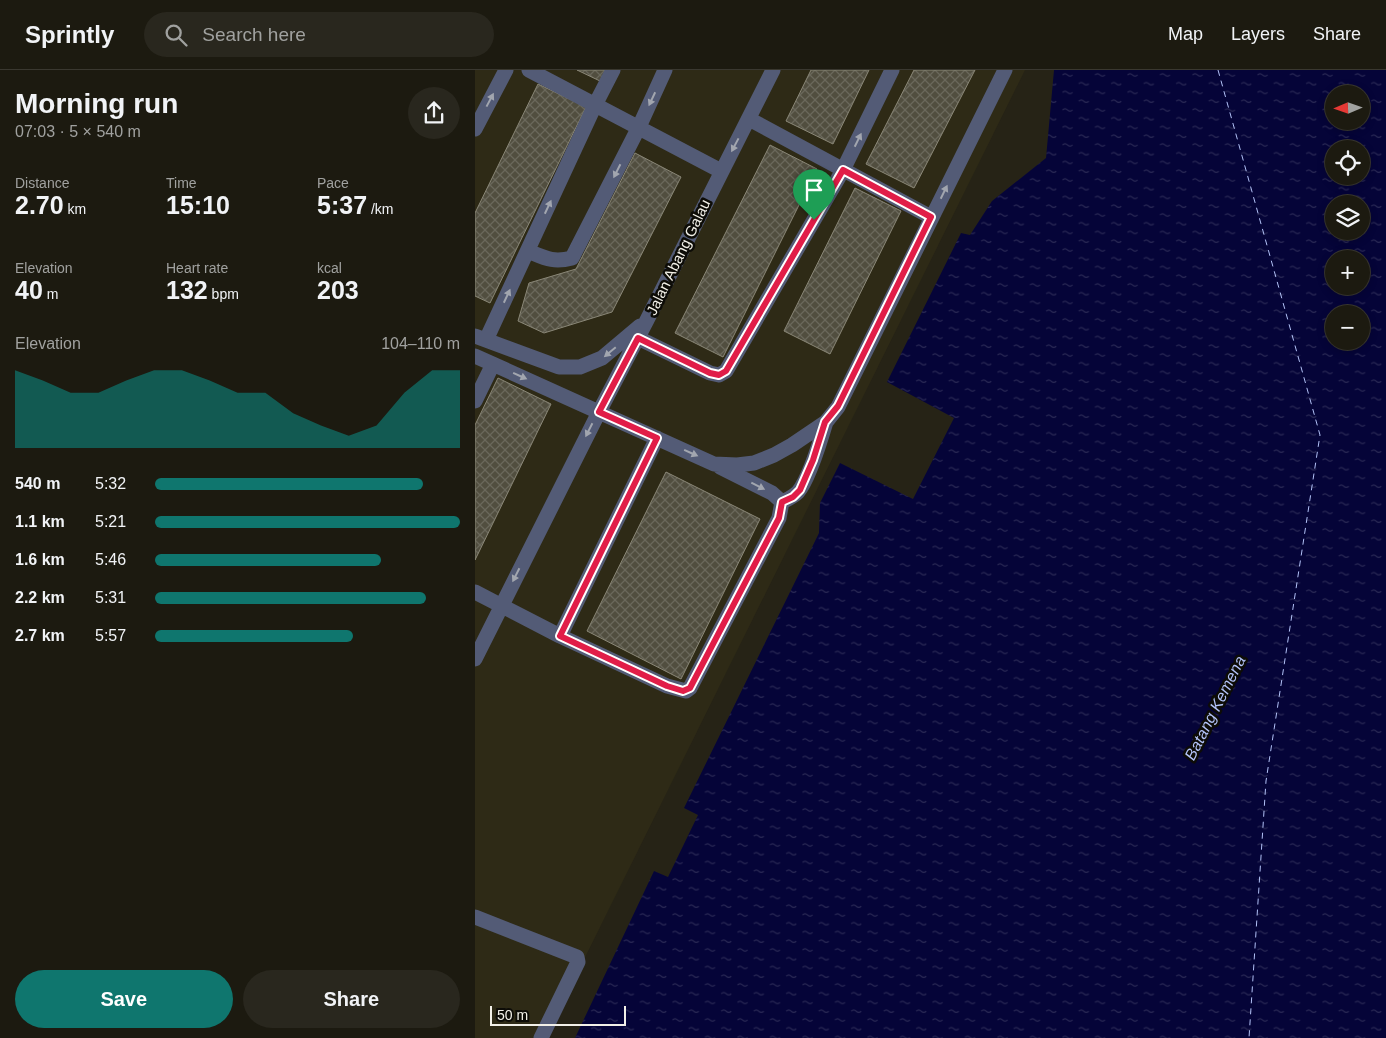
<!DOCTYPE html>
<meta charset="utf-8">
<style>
body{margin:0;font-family:Arial,sans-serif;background:#29271e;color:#f1f3f6;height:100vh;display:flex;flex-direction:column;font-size:19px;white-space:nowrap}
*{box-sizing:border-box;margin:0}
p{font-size:16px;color:#a0a19f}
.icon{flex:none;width:28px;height:28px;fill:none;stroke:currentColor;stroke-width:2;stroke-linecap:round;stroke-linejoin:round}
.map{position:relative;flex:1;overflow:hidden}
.drawer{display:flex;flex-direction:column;background:#1c1a10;width:475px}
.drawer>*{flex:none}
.needle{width:32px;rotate:268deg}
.fabs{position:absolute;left:850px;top:15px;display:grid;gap:10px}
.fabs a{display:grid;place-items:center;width:45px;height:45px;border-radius:50%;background:#1c1a10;box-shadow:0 2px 8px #0003,0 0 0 1px #3a3830;font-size:25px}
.scale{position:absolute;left:15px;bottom:12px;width:136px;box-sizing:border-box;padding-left:5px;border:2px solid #f2f0e8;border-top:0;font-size:14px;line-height:18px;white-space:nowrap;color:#f2f0e8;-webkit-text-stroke:4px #0d0c07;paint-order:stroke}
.pin{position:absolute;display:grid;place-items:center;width:42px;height:42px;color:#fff;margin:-51px -21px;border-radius:50% 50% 50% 0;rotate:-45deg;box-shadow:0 0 5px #0007}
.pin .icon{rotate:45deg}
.round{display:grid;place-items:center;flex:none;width:52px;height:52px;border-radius:26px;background:#29271e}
.headline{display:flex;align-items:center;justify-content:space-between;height:85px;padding:0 15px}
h1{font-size:28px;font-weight:800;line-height:38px}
.stats{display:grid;grid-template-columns:repeat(3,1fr);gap:8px;height:85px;padding:5px 15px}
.stats div{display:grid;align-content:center}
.stats b{font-size:25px;font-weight:800}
.stats small{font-size:14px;font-weight:400}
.stats p{font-size:14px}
.chart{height:140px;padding:10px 15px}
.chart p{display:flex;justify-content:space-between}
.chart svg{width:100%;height:90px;margin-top:5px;fill:#0f766e;opacity:.7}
.cta{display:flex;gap:10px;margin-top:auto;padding:10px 15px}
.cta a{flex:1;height:58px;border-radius:30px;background:#0f766e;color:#fff;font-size:20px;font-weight:800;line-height:58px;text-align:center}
.cta a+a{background:#29271e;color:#f1f3f6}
ul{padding:0 15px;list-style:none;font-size:16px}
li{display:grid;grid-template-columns:80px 60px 1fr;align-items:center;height:38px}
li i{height:12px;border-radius:6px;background:#0f766e}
header{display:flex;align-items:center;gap:30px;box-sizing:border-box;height:70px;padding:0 25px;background:#1c1a10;border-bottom:1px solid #3a3830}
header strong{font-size:24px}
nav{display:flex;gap:28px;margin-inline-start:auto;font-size:18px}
.search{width:350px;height:45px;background:#29271e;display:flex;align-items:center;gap:12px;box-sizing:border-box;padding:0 18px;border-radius:28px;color:#a0a19f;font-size:19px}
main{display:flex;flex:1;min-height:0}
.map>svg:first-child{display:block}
.built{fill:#2e2a16}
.water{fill:url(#water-ripples);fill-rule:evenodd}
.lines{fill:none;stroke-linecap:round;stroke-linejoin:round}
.ferry{stroke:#b3c3f8;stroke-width:1;stroke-dasharray:6 5;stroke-linecap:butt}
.building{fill:url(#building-cross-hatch);stroke:#8a8777}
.minor{stroke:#535b76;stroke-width:15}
.oneway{fill:#a2a6af}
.route-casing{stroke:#fff;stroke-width:10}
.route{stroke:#e11d48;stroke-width:6}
.labels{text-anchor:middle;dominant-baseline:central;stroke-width:5;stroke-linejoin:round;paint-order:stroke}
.street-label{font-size:15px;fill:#f2f0e8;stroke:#0d0c07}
.water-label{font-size:16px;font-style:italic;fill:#b3c3f8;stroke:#0d0c07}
</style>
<header>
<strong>Sprintly</strong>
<div class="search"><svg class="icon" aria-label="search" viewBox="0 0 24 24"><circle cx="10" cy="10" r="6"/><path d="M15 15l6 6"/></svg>Search here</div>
<nav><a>Map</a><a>Layers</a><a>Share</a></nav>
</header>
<main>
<section class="drawer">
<div class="headline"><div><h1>Morning run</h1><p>07:03 · 5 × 540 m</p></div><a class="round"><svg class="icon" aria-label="share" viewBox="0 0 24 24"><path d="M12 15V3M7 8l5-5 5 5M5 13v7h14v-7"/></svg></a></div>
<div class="stats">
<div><p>Distance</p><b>2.70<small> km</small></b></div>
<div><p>Time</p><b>15:10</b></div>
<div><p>Pace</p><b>5:37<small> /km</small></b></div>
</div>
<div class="stats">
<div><p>Elevation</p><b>40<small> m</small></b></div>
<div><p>Heart rate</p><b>132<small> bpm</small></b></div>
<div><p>kcal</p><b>203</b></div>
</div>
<div class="chart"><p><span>Elevation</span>104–110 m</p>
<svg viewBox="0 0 160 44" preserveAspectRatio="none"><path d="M0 44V6L10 11L20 17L30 17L40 11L50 6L60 6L70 11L80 17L90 17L100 27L110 33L120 38L130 33L140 17L150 6L160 6V44z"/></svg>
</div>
<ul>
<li><b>540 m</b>5:32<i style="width:88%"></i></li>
<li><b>1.1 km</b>5:21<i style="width:100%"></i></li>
<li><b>1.6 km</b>5:46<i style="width:74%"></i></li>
<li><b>2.2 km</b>5:31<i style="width:89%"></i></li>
<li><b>2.7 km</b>5:57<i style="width:65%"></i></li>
</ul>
<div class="cta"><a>Save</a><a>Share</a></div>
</section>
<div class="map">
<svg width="911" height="968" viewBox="0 0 911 968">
<defs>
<pattern id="water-ripples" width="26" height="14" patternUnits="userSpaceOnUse" patternTransform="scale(1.25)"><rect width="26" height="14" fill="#050438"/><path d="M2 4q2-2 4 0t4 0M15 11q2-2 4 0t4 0" fill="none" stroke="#2a2955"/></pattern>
<pattern id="building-cross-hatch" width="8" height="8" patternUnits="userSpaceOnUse" patternTransform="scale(1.25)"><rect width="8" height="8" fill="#514e3f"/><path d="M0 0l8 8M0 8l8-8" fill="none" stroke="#6a685b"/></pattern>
</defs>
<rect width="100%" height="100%" fill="#262316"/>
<path class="built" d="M0,0H550L70,968H0Z"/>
<path class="water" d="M579,0H911V968H100L179,801L193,807L223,745L209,738L344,463L345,433L365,393L438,429L479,348L412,312L486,163L495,165L517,131L571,88ZM859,24H886V51H859ZM859,79H886V106H859ZM859,134H886V161H859ZM859,189H886V216H859ZM859,244H886V271H859Z"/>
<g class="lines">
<path class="ferry" d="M743,0L845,365L791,711L774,968"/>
</g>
<path class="building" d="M102,0H131L125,11Z
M336,0H394L358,74L311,51Z
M439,0H500L439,118L391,94Z
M63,14L111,37L15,233L0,226V143Z
M295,75L342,99L248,287L200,263Z
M160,83L206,107L137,242L69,263L43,251L54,213L101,199Z
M380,118L426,141L355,284L309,261Z
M23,308L76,334L0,490V355Z
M191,402L285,449L206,609L112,561Z"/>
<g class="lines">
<path class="minor" d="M54,0L246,101
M274,49L456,147
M0,59L31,0
M53,181C70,188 78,193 97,188L164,57L190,0
M0,266L84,297H105L127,288L165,256
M163,268L235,303L244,305L251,301L368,100L417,0
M11,270L120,35L138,0
M0,286L239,394L262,395L279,393L299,385L317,375L351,352L363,337L530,0
M0,331L18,294
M307,432C313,429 318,427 323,422C334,409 346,369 351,352
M0,522L85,566L192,616L211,621L215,618L304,448L307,432L297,423L245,397
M85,566L182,368
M0,589L124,342L172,250L298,0
M0,847L102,887L103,892L66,968"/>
</g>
<defs><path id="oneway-solid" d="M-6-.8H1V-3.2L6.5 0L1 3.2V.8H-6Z" transform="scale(1.25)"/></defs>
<g class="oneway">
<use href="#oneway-solid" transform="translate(177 29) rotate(115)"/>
<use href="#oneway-solid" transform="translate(15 30) rotate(-62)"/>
<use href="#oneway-solid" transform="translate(383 70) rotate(-64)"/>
<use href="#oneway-solid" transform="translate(260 75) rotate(118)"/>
<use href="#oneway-solid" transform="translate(142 101) rotate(117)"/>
<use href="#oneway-solid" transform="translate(469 122) rotate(-64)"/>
<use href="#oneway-solid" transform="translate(73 137) rotate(-65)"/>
<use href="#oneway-solid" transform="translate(32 226) rotate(-65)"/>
<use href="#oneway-solid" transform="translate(135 282) rotate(140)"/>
<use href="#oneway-solid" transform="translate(45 306) rotate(24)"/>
<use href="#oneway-solid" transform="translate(114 360) rotate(117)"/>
<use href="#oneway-solid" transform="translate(216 383) rotate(24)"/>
<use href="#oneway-solid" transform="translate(283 416) rotate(27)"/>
<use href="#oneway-solid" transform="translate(41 505) rotate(117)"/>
</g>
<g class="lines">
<defs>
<path id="route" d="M368,100L456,147L363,336L350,352L338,390L325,420L318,427L307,432L304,448L215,618L208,621L192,616L85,566L182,368L124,342L163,268L235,303L244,305L251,301Z"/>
</defs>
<use href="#route" class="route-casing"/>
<use href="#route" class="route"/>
</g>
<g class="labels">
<g class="street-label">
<text transform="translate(203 187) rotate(-64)">Jalan Abang Galau</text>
</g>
<g class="water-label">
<text transform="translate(740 638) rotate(-63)">Batang Kemena</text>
</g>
</g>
</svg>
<div class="fabs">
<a><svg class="needle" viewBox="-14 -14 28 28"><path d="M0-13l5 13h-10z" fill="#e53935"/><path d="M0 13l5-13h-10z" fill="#a0a19f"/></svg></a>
<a><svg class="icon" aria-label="locate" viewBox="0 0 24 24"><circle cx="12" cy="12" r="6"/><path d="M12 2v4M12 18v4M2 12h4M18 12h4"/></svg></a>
<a><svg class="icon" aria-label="layers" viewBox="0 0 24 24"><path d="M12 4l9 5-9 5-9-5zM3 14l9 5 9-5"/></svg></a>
<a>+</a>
<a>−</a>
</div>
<div class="scale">50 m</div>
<div class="pin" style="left:339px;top:150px;background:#1e9e55"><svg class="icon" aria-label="arrive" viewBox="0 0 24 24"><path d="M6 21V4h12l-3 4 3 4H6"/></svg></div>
</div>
</main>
